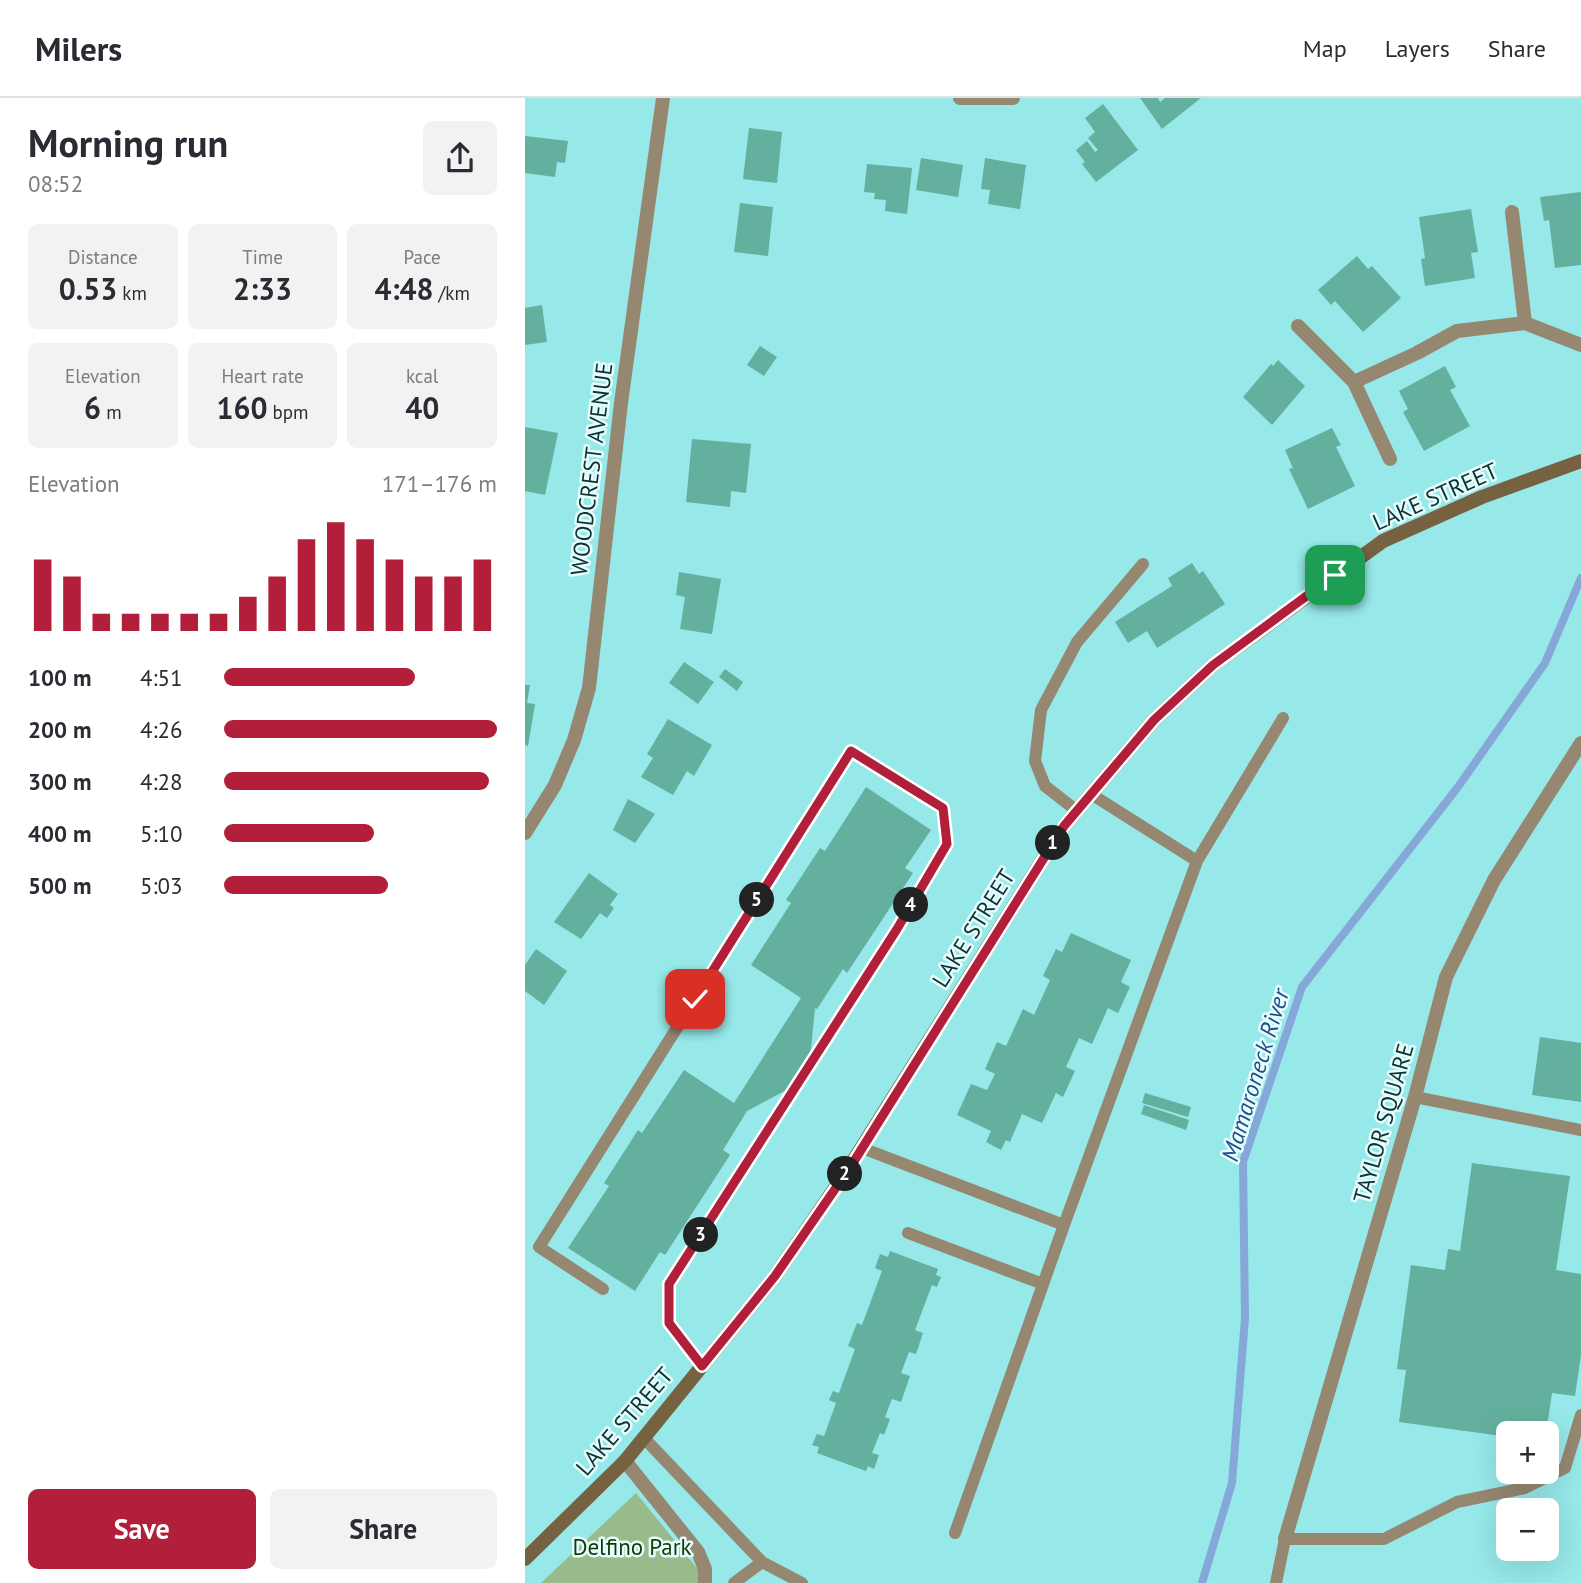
<!DOCTYPE html>
<meta charset="utf-8">
<style>
body{margin:0;font-family:"PT Sans",sans-serif;background:#f2f2f3;color:#2b2b33;height:100vh;display:flex;flex-direction:column;font-size:26px;white-space:nowrap}
*{box-sizing:border-box;margin:0}
p{font-size:23px;color:#7c7c81}
.icon{flex:none;width:38px;height:38px;fill:none;stroke:currentColor;stroke-width:2;stroke-linecap:round;stroke-linejoin:round}
.map{position:relative;flex:1;overflow:hidden}
.panel{display:flex;flex-direction:column;background:#fff;width:525px}
.panel>*{flex:none}
.tools{position:absolute;left:971px;top:1323px;display:grid;gap:14px}
.tools a{display:grid;place-items:center;width:63px;height:63px;border-radius:10px;background:#fff;box-shadow:0 7px 28px #0002;font-size:35px}
.pin{position:absolute;display:grid;place-items:center;width:60px;height:60px;color:#fff;margin:-30px;border-radius:14px;box-shadow:0 4px 10px #0006}
.km{position:absolute;width:35px;height:35px;margin:-18px;border-radius:50%;background:#222;color:#fff;font-size:19px;line-height:35px;text-align:center}
.round{display:grid;place-items:center;flex:none;width:74px;height:74px;border-radius:10px;background:#f2f2f3}
.headline{display:flex;align-items:center;justify-content:space-between;height:119px;padding:0 28px}
h1{font-size:38px;font-weight:700;line-height:52px}
.figures{display:grid;grid-template-columns:repeat(3,1fr);gap:10px;height:119px;padding:7px 28px}
.figures div{display:grid;align-content:center;border-radius:10px;background:#f2f2f3;text-align:center}
.figures b{font-size:30px;font-weight:700}
.figures small{font-size:19px;font-weight:400}
.figures p{font-size:19px}
.chart{height:196px;padding:14px 28px}
.chart p{display:flex;justify-content:space-between}
.chart svg{width:100%;height:126px;margin-top:7px;stroke:#b21f3b;stroke-width:6}
.cta{display:flex;gap:14px;margin-top:auto;padding:14px 28px}
.cta a{flex:1;height:80px;border-radius:10px;background:#b21f3b;color:#fff;font-size:28px;font-weight:700;line-height:80px;text-align:center}
.cta a+a{background:#f2f2f3;color:#2b2b33}
ul{padding:0 28px;list-style:none;font-size:23px}
li{display:grid;grid-template-columns:112px 84px 1fr;align-items:center;height:52px}
li i{height:18px;border-radius:9px;background:#b21f3b}
header{display:flex;align-items:center;gap:42px;box-sizing:border-box;height:98px;padding:0 35px;background:#fff;border-bottom:2px solid #e1e1e2}
header strong{font-size:33px}
nav{display:flex;gap:38px;margin-inline-start:auto;font-size:24px}
main{display:flex;flex:1;min-height:0}
.map>svg:first-child{display:block}
.green{fill:#98bb8b}
.lines{fill:none;stroke-linecap:round;stroke-linejoin:round}
.stream{stroke:#86a8d9;stroke-width:8}
.building{fill:#64b09e}
.service{stroke:#968771;stroke-width:12}
.minor{stroke:#968771;stroke-width:14}
.secondary{stroke:#766140;stroke-width:14}
.route-casing{stroke:#fff;stroke-width:14}
.route{stroke:#b21f3b;stroke-width:9}
.labels{text-anchor:middle;dominant-baseline:central;stroke-width:5;stroke-linejoin:round;paint-order:stroke}
.street-label{font-size:23px;fill:#0e3132;stroke:#e6fdfd}
.park-label{font-size:23px;fill:#163904;stroke:#e6fdfd}
.water-label{font-size:24px;font-style:italic;fill:#224d89;stroke:#e6fdfd}
</style>
<header>
<strong>Milers</strong>
<nav><a>Map</a><a>Layers</a><a>Share</a></nav>
</header>
<main>
<section class="panel">
<div class="headline"><div><h1>Morning run</h1><p>08:52</p></div><a class="round"><svg class="icon" aria-label="share" viewBox="0 0 24 24"><path d="M12 15V3M7 8l5-5 5 5M5 13v7h14v-7"/></svg></a></div>
<div class="figures">
<div><p>Distance</p><b>0.53<small> km</small></b></div>
<div><p>Time</p><b>2:33</b></div>
<div><p>Pace</p><b>4:48<small> /km</small></b></div>
</div>
<div class="figures">
<div><p>Elevation</p><b>6<small> m</small></b></div>
<div><p>Heart rate</p><b>160<small> bpm</small></b></div>
<div><p>kcal</p><b>40</b></div>
</div>
<div class="chart"><p><span>Elevation</span>171–176 m</p>
<svg viewBox="0 0 160 44" preserveAspectRatio="none"><path d="M5 44V19M15 44V25M25 44V38M35 44V38M45 44V38M55 44V38M65 44V38M75 44V32M85 44V25M95 44V12M105 44V6M115 44V12M125 44V19M135 44V25M145 44V25M155 44V19"/></svg>
</div>
<ul>
<li><b>100 m</b>4:51<i style="width:70%"></i></li>
<li><b>200 m</b>4:26<i style="width:100%"></i></li>
<li><b>300 m</b>4:28<i style="width:97%"></i></li>
<li><b>400 m</b>5:10<i style="width:55%"></i></li>
<li><b>500 m</b>5:03<i style="width:60%"></i></li>
</ul>
<div class="cta"><a>Save</a><a>Share</a></div>
</section>
<div class="map">
<svg width="1056" height="1485" viewBox="0 0 1056 1485">
<rect width="100%" height="100%" fill="#96e8e9"/>
<path class="green" d="M111,1395L184,1485H16Z"/>
<g class="lines">
<path class="stream" d="M677,1485L707,1385L720,1220L718,1064L777,889L933,689L1020,565L1056,480"/>
</g>
<path class="building" d="M615,0H633L635,4L640,0H676L637,31Z
M578,6L613,52L571,84L557,66L560,64L551,52L562,43L570,54L573,52L563,40L570,34L560,20Z
M224,30L257,34L252,85L218,81Z
M0,38L43,43L40,65L32,64L30,79L0,75Z
M396,60L438,67L433,99L391,92Z
M460,60L501,67L495,111L463,106L465,92L456,91Z
M342,66L387,70L382,116L360,113L361,102L349,101L350,95L339,94Z
M1056,94V167L1030,170L1024,122L1019,123L1015,99Z
M215,105L248,109L243,158L209,154Z
M946,111L953,154L946,155L950,180L900,188L896,161L900,160L894,119Z
M832,158L843,171L847,168L876,200L838,234L810,203L806,207L793,192Z
M17,207L22,244L0,247V210Z
M235,248L252,259L239,278L222,267Z
M753,262L780,288L747,327L718,299L746,266L748,268Z
M920,268L931,289L925,292L945,328L899,353L878,314L883,311L874,293Z
M0,329L33,335L20,397L0,393Z
M807,330L816,347L811,349L830,388L783,411L764,371L768,370L760,352Z
M167,341L226,346L221,395L206,393L205,409L161,404Z
M667,465L674,476L678,473L700,506L632,550L622,533L603,545L590,524L647,488L643,480Z
M154,474L196,481L187,536L155,531L160,499L151,497Z
M159,564L189,584L173,606L144,585Z
M200,571L218,584L212,593L194,579Z
M0,587H5L2,605L10,606L3,648L0,647Z
M143,621L187,647L169,678L162,673L148,697L116,679L128,660L122,656Z
M341,689L406,732L380,770L388,775L322,875L318,871L292,911L290,910L285,961L267,989L222,1013L198,1052L205,1057L140,1157L135,1154L110,1193L43,1150L84,1088L79,1085L113,1032L117,1035L159,972L209,1005L276,900L226,867L266,805L261,802L295,750L300,753Z
M103,701L130,716L110,745L88,732Z
M64,775L93,796L85,807L89,810L82,820L75,815L56,841L29,824Z
M546,835L606,862L596,884L605,889L593,915L583,910L567,946L554,940L541,969L550,973L538,999L531,995L517,1025L497,1016L485,1044L481,1042L476,1052L461,1044L466,1033L432,1017L446,986L462,992L470,976L460,971L472,944L481,948L498,911L509,917L525,882L518,878L531,851L537,854Z
M11,851L42,873L19,907L0,893V867Z
M1015,939L1056,945V1004L1007,997Z
M620,995L666,1009L663,1019L617,1005Z
M619,1007L664,1022L661,1032L616,1016Z
M947,1065L1045,1078L1031,1172L1056,1176V1257L1050,1298L1027,1295L1021,1335H984V1339L874,1324L881,1272L872,1271L886,1167L920,1172L923,1151L935,1153Z
M365,1153L413,1171L411,1177L416,1179L412,1189L407,1187L390,1232L398,1235L391,1256L384,1254L376,1275L385,1278L376,1304L367,1301L360,1319L365,1321L359,1337L355,1335L347,1355L354,1357L349,1371L343,1368L341,1373L292,1355L294,1349L287,1347L292,1336L299,1338L311,1305L304,1302L308,1293L314,1295L330,1251L323,1248L332,1225L337,1227L357,1173L350,1170L355,1156L363,1159Z"/>
<g class="lines">
<path class="service" d="M566,696L672,763
M552,713L520,688L510,663L516,612L552,544L618,466
M890,999L1056,1032
M337,1050L539,1127L430,1435
M539,1127L672,763L758,620
M383,1135L518,1186
M78,1191L14,1149L326,653L417,710L422,745L372,831L144,1186V1225L177,1268
M119,1340L237,1464L277,1485
M209,1485L237,1464
M751,1485L760,1441H859L932,1404L1000,1390L1040,1370L1056,1317"/>
<path class="minor" d="M435,0H488
M987,114L1000,225
M773,228L829,284L865,361
M829,284L892,255L932,233L1000,225L1056,247
M0,735L30,687L49,642L64,590L96,305L138,0
M100,1363L173,1454L180,1471V1485
M760,1441L890,999L921,879L969,782L1056,645"/>
<path class="secondary" d="M0,1461L100,1363L250,1178L325,1068L539,728L629,622L688,567L858,443L957,399L1056,363"/>
</g>
<g class="lines">
<defs>
<path id="route" d="M170,901L326,653L418,710L422,746L372,831L144,1186V1225L177,1268L250,1178L326,1068L539,728L629,622L688,567L810,477"/>
</defs>
<use href="#route" class="route-casing"/>
<use href="#route" class="route"/>
</g>
<g class="labels">
<g class="street-label">
<text transform="translate(66 371) rotate(-83)">WOODCREST AVENUE</text>
<text transform="translate(910 398) rotate(-24)">LAKE STREET</text>
<text transform="translate(448 830) rotate(-58)">LAKE STREET</text>
<text transform="translate(858 1025) rotate(-74)">TAYLOR SQUARE</text>
<text transform="translate(99 1323) rotate(-49)">LAKE STREET</text>
</g>
<g class="park-label">
<text x="107" y="1448">Delfino Park</text>
</g>
<g class="water-label">
<text transform="translate(730 977) rotate(-73)">Mamaroneck River</text>
</g>
</g>
</svg>
<div class="tools">
<a>+</a>
<a>−</a>
</div>
<div class="pin" style="left:810px;top:477px;background:#1e9e55"><svg class="icon" aria-label="arrive" viewBox="0 0 24 24"><path d="M6 21V4h12l-3 4 3 4H6"/></svg></div>
<div class="pin" style="left:170px;top:901px;background:#d93025"><svg class="icon" aria-label="check" viewBox="0 0 24 24"><path d="M5 12l5 5 9-10"/></svg></div>
<b class="km" style="left:528px;top:745px">1</b>
<b class="km" style="left:320px;top:1076px">2</b>
<b class="km" style="left:176px;top:1137px">3</b>
<b class="km" style="left:386px;top:807px">4</b>
<b class="km" style="left:232px;top:802px">5</b>
</div>
</main>
